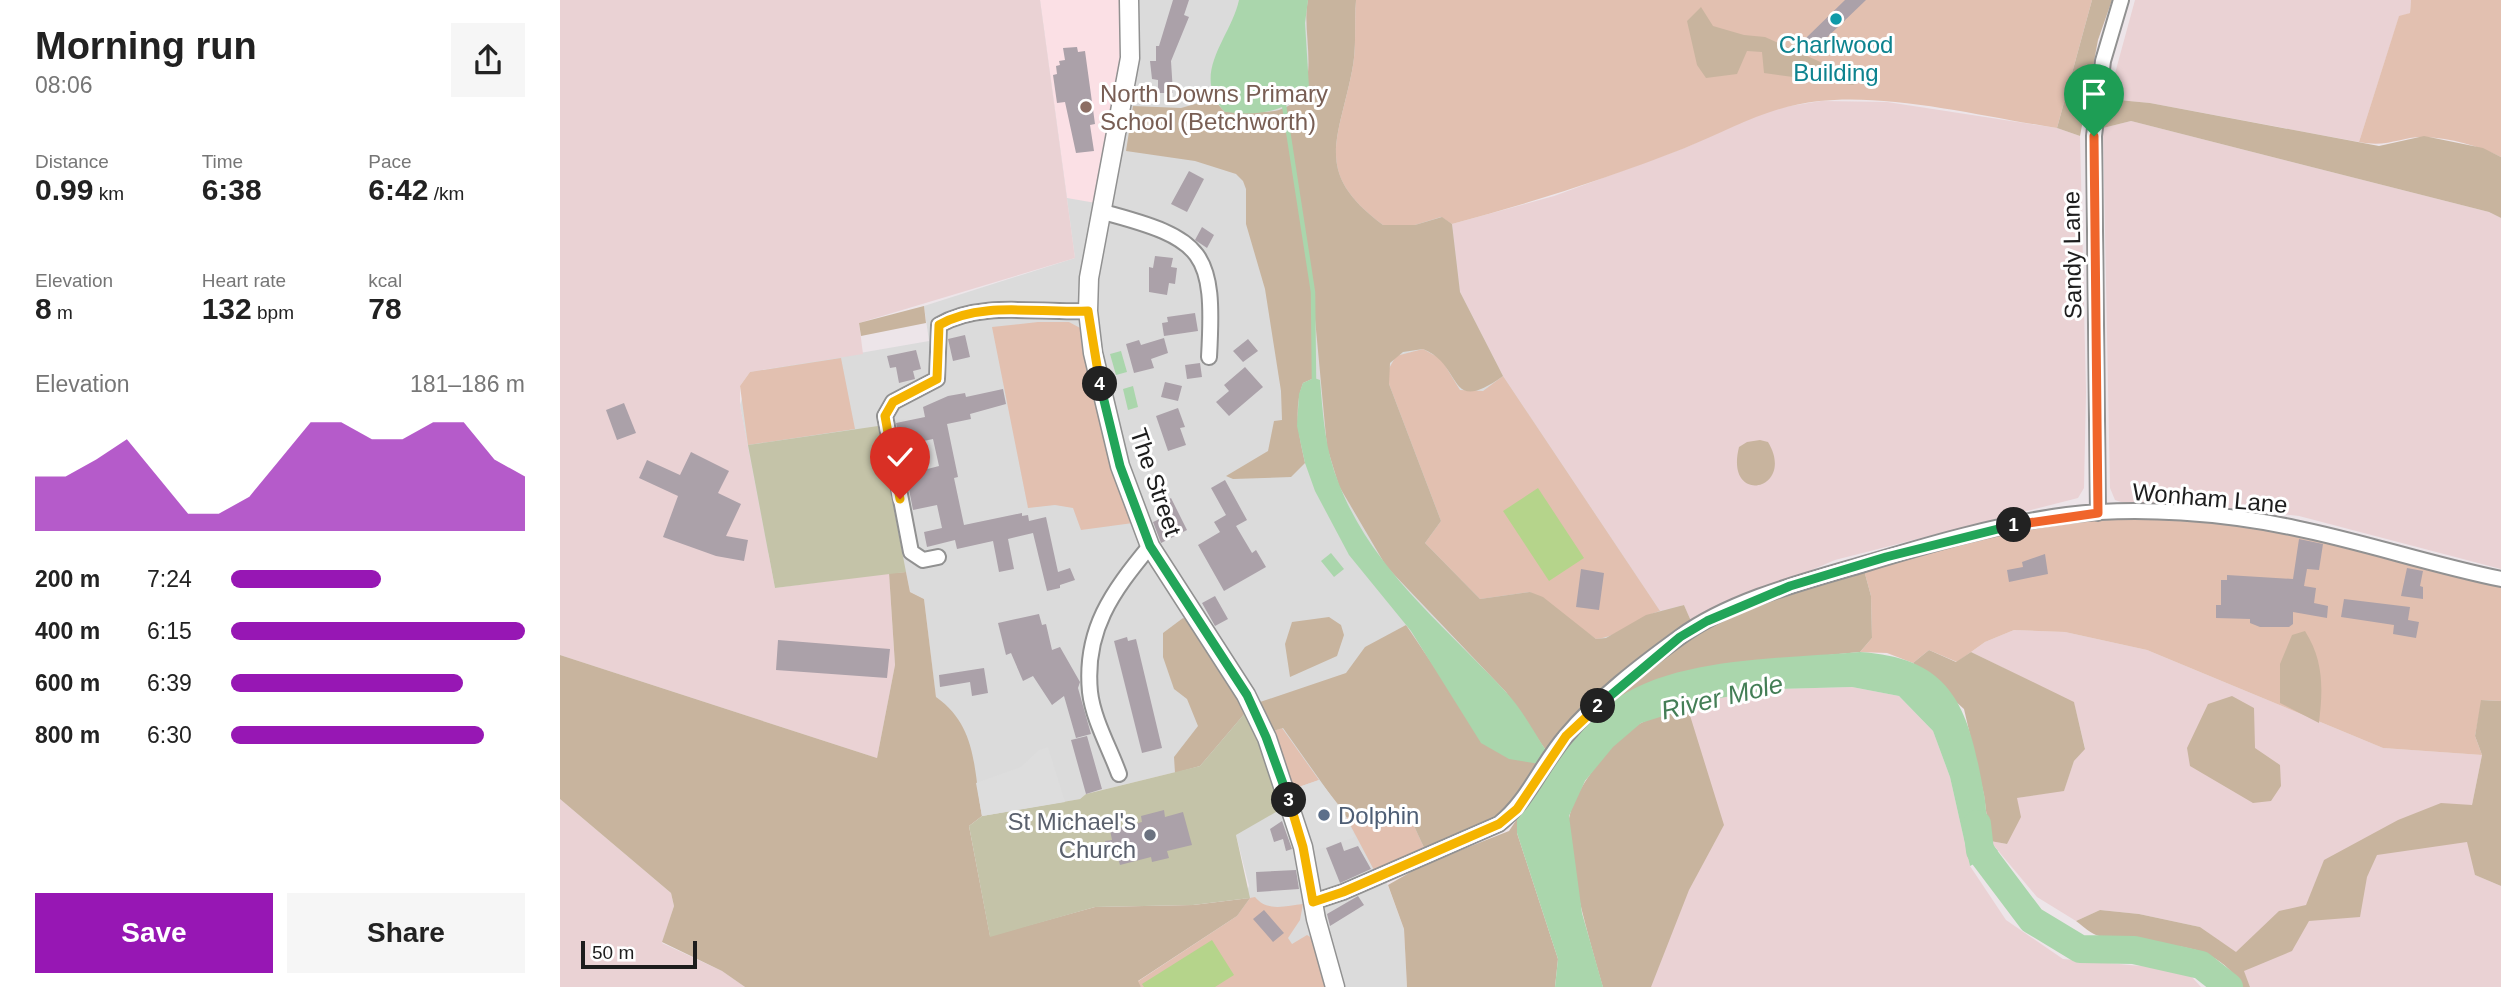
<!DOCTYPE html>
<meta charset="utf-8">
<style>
body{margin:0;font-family:Helvetica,sans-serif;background:#f6f6f6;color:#222;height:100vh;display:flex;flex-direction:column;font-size:26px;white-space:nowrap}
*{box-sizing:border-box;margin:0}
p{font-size:23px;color:#767676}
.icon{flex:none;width:38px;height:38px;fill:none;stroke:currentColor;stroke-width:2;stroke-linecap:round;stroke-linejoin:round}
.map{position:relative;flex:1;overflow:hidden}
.details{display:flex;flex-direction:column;background:#fff;width:560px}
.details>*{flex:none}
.scale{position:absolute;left:21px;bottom:18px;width:116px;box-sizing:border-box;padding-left:7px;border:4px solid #1d1d1d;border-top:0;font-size:19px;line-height:24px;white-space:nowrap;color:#1d1d1d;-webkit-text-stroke:5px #fff;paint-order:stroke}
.pin{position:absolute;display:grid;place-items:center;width:60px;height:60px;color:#fff;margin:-72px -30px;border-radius:50% 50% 50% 0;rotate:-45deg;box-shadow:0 0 7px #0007}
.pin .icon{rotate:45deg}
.km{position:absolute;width:35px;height:35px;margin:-18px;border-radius:50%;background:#222;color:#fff;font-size:19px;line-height:35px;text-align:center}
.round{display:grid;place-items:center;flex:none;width:74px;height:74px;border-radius:0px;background:#f6f6f6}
.head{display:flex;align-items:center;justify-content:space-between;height:119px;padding:0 35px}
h1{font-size:38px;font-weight:600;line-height:52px}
.stats{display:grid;grid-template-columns:repeat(3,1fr);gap:10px;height:119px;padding:7px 35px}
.stats div{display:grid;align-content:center}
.stats b{font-size:30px;font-weight:600}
.stats small{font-size:19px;font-weight:400}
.stats p{font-size:19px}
.chart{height:196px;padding:14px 35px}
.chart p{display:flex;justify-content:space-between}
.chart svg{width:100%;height:126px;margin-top:7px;fill:#9717b4;opacity:.7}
.button{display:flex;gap:14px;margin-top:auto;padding:14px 35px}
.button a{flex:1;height:80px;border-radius:0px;background:#9717b4;color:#fff;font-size:28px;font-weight:600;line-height:80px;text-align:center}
.button a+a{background:#f6f6f6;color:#222}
ul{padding:0 35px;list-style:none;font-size:23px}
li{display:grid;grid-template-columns:112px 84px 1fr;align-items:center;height:52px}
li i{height:18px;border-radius:9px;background:#9717b4}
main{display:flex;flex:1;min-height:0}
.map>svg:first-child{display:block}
.residential{fill:#dbdbdb}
.education{fill:#fbe0e5}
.farmland{fill:#ead2d4}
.grass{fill:#e2c0b0}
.forest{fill:#c8b49e}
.cemetery{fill:#c4c3a8}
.pitch{fill:#b5d48b}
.parking{fill:#ddd}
.water{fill:#aad6ac}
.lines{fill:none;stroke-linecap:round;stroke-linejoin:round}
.stream{stroke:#aad6ac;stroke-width:4.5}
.river{stroke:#aad6ac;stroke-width:28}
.building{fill:#aba1a9;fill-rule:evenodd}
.minor-casing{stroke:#919191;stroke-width:18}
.tertiary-casing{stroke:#919191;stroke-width:21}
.minor{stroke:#fff;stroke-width:14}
.tertiary{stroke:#fff;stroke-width:18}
.split-1-casing{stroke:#fff;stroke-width:14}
.split-2-casing{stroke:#fff;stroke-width:14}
.split-3-casing{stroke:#fff;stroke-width:14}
.split-4-casing{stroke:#fff;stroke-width:14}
.split-5-casing{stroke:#fff;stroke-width:14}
.split-1{stroke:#f0652b;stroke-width:9}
.split-2{stroke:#22a559;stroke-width:9}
.split-3{stroke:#f5b400;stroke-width:9}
.split-4{stroke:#22a559;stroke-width:9}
.split-5{stroke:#f5b400;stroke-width:9}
.culture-dot{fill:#0f9aa8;stroke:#fff;stroke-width:2.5}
.education-dot{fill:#8d6e63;stroke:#fff;stroke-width:2.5}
.service-dot{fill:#5c6f8a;stroke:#fff;stroke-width:2.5}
.worship-dot{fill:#6b7280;stroke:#fff;stroke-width:2.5}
.labels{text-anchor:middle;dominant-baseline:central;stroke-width:6;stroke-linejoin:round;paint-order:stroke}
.culture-label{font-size:24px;fill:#0d838f;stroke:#fff}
.education-label{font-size:24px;fill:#785e54;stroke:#fff;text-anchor:start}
.street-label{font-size:24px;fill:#1d1d1d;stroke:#fff}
.service-label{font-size:24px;fill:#4e5e75;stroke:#fff;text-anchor:start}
.worship-label{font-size:24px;fill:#5b616d;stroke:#fff;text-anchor:end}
.water-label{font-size:26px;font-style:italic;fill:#447e56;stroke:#fff}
</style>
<main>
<section class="details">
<div class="head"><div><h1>Morning run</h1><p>08:06</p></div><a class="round"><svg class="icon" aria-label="share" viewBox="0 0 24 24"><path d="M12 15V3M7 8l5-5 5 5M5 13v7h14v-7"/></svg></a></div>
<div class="stats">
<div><p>Distance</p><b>0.99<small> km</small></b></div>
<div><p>Time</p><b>6:38</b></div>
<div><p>Pace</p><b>6:42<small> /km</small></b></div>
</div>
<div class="stats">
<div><p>Elevation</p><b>8<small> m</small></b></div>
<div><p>Heart rate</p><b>132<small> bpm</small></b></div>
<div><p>kcal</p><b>78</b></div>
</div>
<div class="chart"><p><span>Elevation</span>181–186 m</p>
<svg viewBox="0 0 160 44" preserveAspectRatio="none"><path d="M0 44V25L10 25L20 19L30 12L40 25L50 38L60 38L70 32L80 19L90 6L100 6L110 12L120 12L130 6L140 6L150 19L160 25V44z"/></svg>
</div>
<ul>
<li><b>200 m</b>7:24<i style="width:51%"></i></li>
<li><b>400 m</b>6:15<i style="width:100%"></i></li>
<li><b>600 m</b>6:39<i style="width:79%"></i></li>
<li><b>800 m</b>6:30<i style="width:86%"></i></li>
</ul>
<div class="button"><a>Save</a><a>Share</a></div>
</section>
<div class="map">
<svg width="1941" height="987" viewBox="0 0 1941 987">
<rect width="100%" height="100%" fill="#ede5e9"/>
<path class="residential" d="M480,0H796L775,152L892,224L896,245L1131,621L824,875L844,929L847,987H581L677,916L689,886L676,835L640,766L526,794L520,799L422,816L414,776L376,698L364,599L350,592L346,572L329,573L207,553L180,405L190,372L369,341L364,306L515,258Z"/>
<path class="education" d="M480,0H559L563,47L536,203L507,198Z"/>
<path class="farmland" d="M0,0H480L515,258L299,323L303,354L190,372L180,386V405L215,588L329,573L335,665L317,758L0,655Z
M1575,0H1851L1850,13L1839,17L1799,142L1590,103L1548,99Z
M1261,101L1327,102L1497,128L1520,136L1526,392L1524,488L1518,498L1275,560L1131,621L1124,605L1100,611L943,376L900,292L892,224L994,196L1127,147L1206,110Z
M1571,121L1929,212L1941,218V569L1739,516L1627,503H1564L1555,500L1550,488L1543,128Z
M1454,630L1505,632L1587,650L1823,748L1922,755L1912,805L1915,875L1941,886V987H1690L1676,953L1640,927L1579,914L1540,910L1516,921L1477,897L1430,841L1447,844L1457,798L1504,790L1514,761L1525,748L1514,703L1411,652L1425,642Z
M1292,687L1339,696L1373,731L1390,777L1410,866L1446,920L1503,959L1592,967L1631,976L1641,987H1043L1128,709L1160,698L1215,689Z
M0,799L111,893L114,906L102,943L162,971L185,987H0Z"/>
<path class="grass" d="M796,0H1532L1497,128C1425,117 1331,93 1259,101C1206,107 1172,129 1125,148C1048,178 971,203 892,224L881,217L855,225H823C753,173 778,142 792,71C797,49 794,23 796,0Z
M1851,0H1941V157C1919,146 1890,138 1865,137C1841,136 1829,148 1799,142L1839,16L1850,13Z
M478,322H509L522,329L573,523L521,530L513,508L495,505L468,508L432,327Z
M863,349L881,359L900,390L923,391L943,376L1100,611C1078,617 1059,637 1036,639L970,592L920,599L865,543L881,521L829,384L827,372L836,356Z
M281,358L295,429L188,445L180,386L190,372Z
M1557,517L1655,522L1725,532L1740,538L1824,555L1941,587V701L1922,700L1915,736L1922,755L1823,748L1587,650L1505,632L1454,630L1425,642L1397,662L1369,650L1353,663L1327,653L1300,652L1312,638L1311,596L1304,570L1459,528L1502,520Z
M722,728L759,780L733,789L713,731Z
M786,817H850L866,852L815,872Z
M695,897C707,912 726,906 743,904L740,920L728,938L732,944L747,935L752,938L768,987H581L577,982L677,916L690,898Z"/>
<path class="forest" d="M748,0H796C794,23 797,49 792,71C778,142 753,173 823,225H855L882,217L892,224L900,292L943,376C886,417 905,366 863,349L843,352L830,363L829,384L881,521L865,543L920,599L970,592L983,597L1036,639L1046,638L1086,615L1124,605L1131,621L987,752L946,692L826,566L779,486L767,447L754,308V378L743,383C733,410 739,436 745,463L731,477L673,479L666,476L708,451L714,421L722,420L721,391L705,289L686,224V189L683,181L676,174L635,161L566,151L573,106L621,108L653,99L665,112C681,111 703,114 719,110C767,95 740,37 748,0Z
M1532,0H1552L1538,40L1520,136L1497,128Z
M1141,7L1153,26L1184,35L1205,37L1267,65L1301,67L1302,79L1293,85L1204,73L1202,52L1187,51L1177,74L1146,78L1137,65L1127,21Z
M1548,99L1590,103L1819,146L1864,136L1923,148L1941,157V218L1929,212L1571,121L1543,128Z
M364,306L366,323L301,336L299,323Z
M1200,440L1208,442C1237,490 1164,507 1179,447L1187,442Z
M1304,570L1311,596L1312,638L1300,652L1236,658L1097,680L1051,703L1133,633L1241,587Z
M346,572L350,592L364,599L376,697C418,727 413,769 422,816L409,826L430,936L535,907L633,905L690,898L677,916L578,981L581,987H185L162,971L102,942L114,906L111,893L0,799V655L317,758L335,665L329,573Z
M769,617L781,625L784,635L777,656L730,677L725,644L732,622Z
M623,618L629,620L686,712L640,766L615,773L614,757L638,726L627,699L614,689L603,657V633Z
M846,625L883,680L980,764L943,815L866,852L850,817H786L723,728L713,731L700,702L786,673L805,647Z
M1745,631C1764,661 1763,689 1759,723L1720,703V664L1732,635Z
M1369,650L1396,662L1411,652L1514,702L1525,749L1514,761L1504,791L1457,798L1461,817L1447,844L1430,841L1424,795L1404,709L1353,663Z
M1672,696L1694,708L1695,748L1720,765L1721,786L1711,801L1693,803L1630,766L1627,748L1648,704Z
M1921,700L1941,701V886L1915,875L1907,842L1817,855L1807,877L1800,917L1749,921L1732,951L1684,971L1690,987H1683C1647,929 1592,953 1539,936C1531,934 1523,926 1516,921L1540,910L1579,914L1640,927L1676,952L1719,911L1746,905L1764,860L1838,820L1881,803L1912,805L1922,755L1915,736Z
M1128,709L1164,825L1129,890L1091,987H1043C1033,952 1001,846 1010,814C1017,786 1055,736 1081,723C1095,716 1113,714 1128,709Z
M957,819V833L998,959L995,987H847L844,929L828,885L863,865L949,831Z"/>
<path class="cemetery" d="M318,426L346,572L215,588L188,445Z
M686,712L723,808L676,835L690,898L633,905L535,907L430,937L409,826L422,816L520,799L526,794L640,766Z"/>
<path class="pitch" d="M978,488L1024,558L989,581L943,511Z
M652,940L674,975L655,987H584L582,984Z"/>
<path class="parking" d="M488,747L505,802L422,816L416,783L461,767L479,750Z
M759,780L784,812L795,837L754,851L733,789Z"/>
<path class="water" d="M679,0H748L745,23L749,87C728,113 696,116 665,112C629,74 671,38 679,0Z
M561,351L567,372L556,375L550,354Z
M754,378L760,380C763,416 765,450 779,484C812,569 885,626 945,691C962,709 974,732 987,752L980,764L949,759L921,743L851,631L789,555L755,491L745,463L737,426L739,394L743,383Z
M573,386L578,407L568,410L563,389Z
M771,553L784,569L774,577L761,561Z
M1300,652C1396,658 1409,712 1424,794C1428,814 1424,835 1438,851L1410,866L1390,777L1373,731L1339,696L1292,687L1215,689L1160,698L1081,723L1053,747L1025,781L1009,816L1022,913L1043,987H995L998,959L957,833V819C983,776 1011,734 1051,703C1112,656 1225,659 1300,652Z"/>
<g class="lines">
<path class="stream" d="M724,105L753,292L754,381"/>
<path class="river" d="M1417,824L1420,851L1472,920L1520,949L1574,950L1641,965L1669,987"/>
</g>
<path class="building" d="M613,0H629L624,15L629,17L611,61L613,93H598V80L592,79L590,61H596V46H599Z
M1285,0H1306L1256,48L1246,38Z
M517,47L518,52L525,51L535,124L530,125L534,151L516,153L505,102L497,103L493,75L497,74L496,66L500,65L499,61L505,60L503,48Z
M629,171L644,179L627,212L611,204Z
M642,227L654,235L647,248L635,240Z
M595,256L613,258L611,267L617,268L615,284L609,283L607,295L589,292V267L593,268Z
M635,313L638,331L604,336L602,323L608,322L607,317Z
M405,335L410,357L393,361L388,339Z
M604,338L608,353L591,359L594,368L574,373L566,344L579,340L581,345Z
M688,339L698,351L683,362L673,351Z
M356,350L361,369L353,371L355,379L339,383L336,367L330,368L327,356Z
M640,363L642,377L627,379L625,365Z
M685,367L703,387L669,416L656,402L669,391L664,385Z
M605,382L622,386L618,401L601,397Z
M443,389L446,404L410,414L411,419L387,424L398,477L394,478L404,525L462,513V516L468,515L469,521L486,517L498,572L510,568L515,580L500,585V588L487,591L473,533L448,539L454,569L439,572L433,541L397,549L395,540L367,547L364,532L382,528L377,505L353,510L336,423L365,417L363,407L388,396L405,393L406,397ZM373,439L379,466L356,472L350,444Z
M64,403L76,433L57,440L46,410Z
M618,408L625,427L620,428L626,445L608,451L596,416Z
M131,452L169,471L158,493L181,504L166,536L188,540L184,561L156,556L103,537L118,496L79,478L87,460L120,475Z
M665,480L687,520L676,526L692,553L696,550L706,567L664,591L638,545L660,532L654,522L666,515L651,488Z
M611,498L627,530L601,543L593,522L604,517L598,505Z
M1739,539L1763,544L1759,570L1747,569L1744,586L1756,588L1754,603L1768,606L1767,618L1733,612V624L1729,627H1700L1690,623V619L1656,618V605H1661V580H1667V575L1733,579Z
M1485,554L1488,574L1449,582L1447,570L1463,567L1462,562Z
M1847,568L1863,571L1860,586L1863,587V599L1841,596Z
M1021,569L1044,573L1039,610L1016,607Z
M655,596L668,619L655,626L642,603Z
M1784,599L1850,607L1848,620L1859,622L1856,638L1833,634L1834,625L1781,617Z
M479,614L482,625L486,624L492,650L500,647L520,682L518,688L531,734L516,738L504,696L492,705L473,676L463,681L451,653L446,655L438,623Z
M567,637L568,641L576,639L602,748L582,753L554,641Z
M218,640L330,649L327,678L216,670Z
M424,668L428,693L412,696L410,682L380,687L379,675Z
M527,736L542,789L526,794L511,740Z
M604,810L605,817L623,812L632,845L607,851L609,858L592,862L591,857L560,865L557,854L549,856L545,841L552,840L550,830L582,822L581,816Z
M722,821L732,849L726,851L723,839L714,842L710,829Z
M781,842L784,851L798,846L811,869L780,883L766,848Z
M736,870L739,889L697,892L696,872Z
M798,896L804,905L770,926L767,914Z
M704,910L724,933L713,942L693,919Z"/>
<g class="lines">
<defs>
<path id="minor" d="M543,212C645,239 655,251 649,357
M1538,513L1534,136L1543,61L1561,0
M378,557L363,560L351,552L325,416L333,402L377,379L379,325C422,300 480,314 528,311
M559,774C550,749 533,719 530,692C524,630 552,592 590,546
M753,902L783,892L939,824C968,801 981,765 1006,736C1037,699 1080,666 1120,637C1169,601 1242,582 1301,565C1367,545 1438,524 1507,515C1578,506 1665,513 1735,528C1804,542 1872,565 1941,579"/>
<path id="tertiary" d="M569,0L570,58L529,278L528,311L533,353L560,466L590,546L686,695L707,738L743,847L756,919L775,987"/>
</defs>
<use href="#minor" class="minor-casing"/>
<use href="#tertiary" class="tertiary-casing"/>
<use href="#minor" class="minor"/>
<use href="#tertiary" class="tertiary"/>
</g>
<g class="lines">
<defs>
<path id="split-1" d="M1454,525L1538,513L1534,136"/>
<path id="split-2" d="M1038,706L1120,637L1147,621L1230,586L1326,557L1454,525"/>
<path id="split-3" d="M729,800L743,847L753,902L783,892L939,824L957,809L1006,736L1038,706"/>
<path id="split-4" d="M540,384L560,466L590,546L687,695L706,737L729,800"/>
<path id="split-5" d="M340,499L325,416L333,402L377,379L379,325C422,300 480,314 528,311L540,384"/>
</defs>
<use href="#split-1" class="split-1-casing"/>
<use href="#split-2" class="split-2-casing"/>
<use href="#split-3" class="split-3-casing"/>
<use href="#split-4" class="split-4-casing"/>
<use href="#split-5" class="split-5-casing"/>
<use href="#split-1" class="split-1"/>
<use href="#split-2" class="split-2"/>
<use href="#split-3" class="split-3"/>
<use href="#split-4" class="split-4"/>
<use href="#split-5" class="split-5"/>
</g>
<circle class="culture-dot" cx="1276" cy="19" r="7"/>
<circle class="education-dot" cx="526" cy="107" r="7"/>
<circle class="service-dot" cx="764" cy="815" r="7"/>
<circle class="worship-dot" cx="590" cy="835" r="7"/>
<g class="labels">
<g class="culture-label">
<text x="1276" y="44">Charlwood<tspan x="1276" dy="28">Building</tspan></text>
</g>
<g class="education-label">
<text x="540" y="93">North Downs Primary<tspan x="540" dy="28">School (Betchworth)</tspan></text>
</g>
<g class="street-label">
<text transform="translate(1512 255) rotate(-91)">Sandy Lane</text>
<text transform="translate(596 482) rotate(71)">The Street</text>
<text transform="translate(1650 498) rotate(5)">Wonham Lane</text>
</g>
<g class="service-label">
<text x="778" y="815">Dolphin</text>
</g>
<g class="worship-label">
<text x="576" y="821">St Michael's<tspan x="576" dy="28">Church</tspan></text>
</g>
<g class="water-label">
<text transform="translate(1162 697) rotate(-13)">River Mole</text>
</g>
</g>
</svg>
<div class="scale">50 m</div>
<div class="pin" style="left:1534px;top:136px;background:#1e9e55"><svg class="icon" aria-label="arrive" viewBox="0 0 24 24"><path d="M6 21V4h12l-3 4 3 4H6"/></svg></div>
<div class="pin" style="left:340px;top:499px;background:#d93025"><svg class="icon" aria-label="check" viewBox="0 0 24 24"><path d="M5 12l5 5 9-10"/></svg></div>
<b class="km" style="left:1454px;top:525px">1</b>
<b class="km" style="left:1038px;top:706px">2</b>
<b class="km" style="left:729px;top:800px">3</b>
<b class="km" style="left:540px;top:384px">4</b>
</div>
</main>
